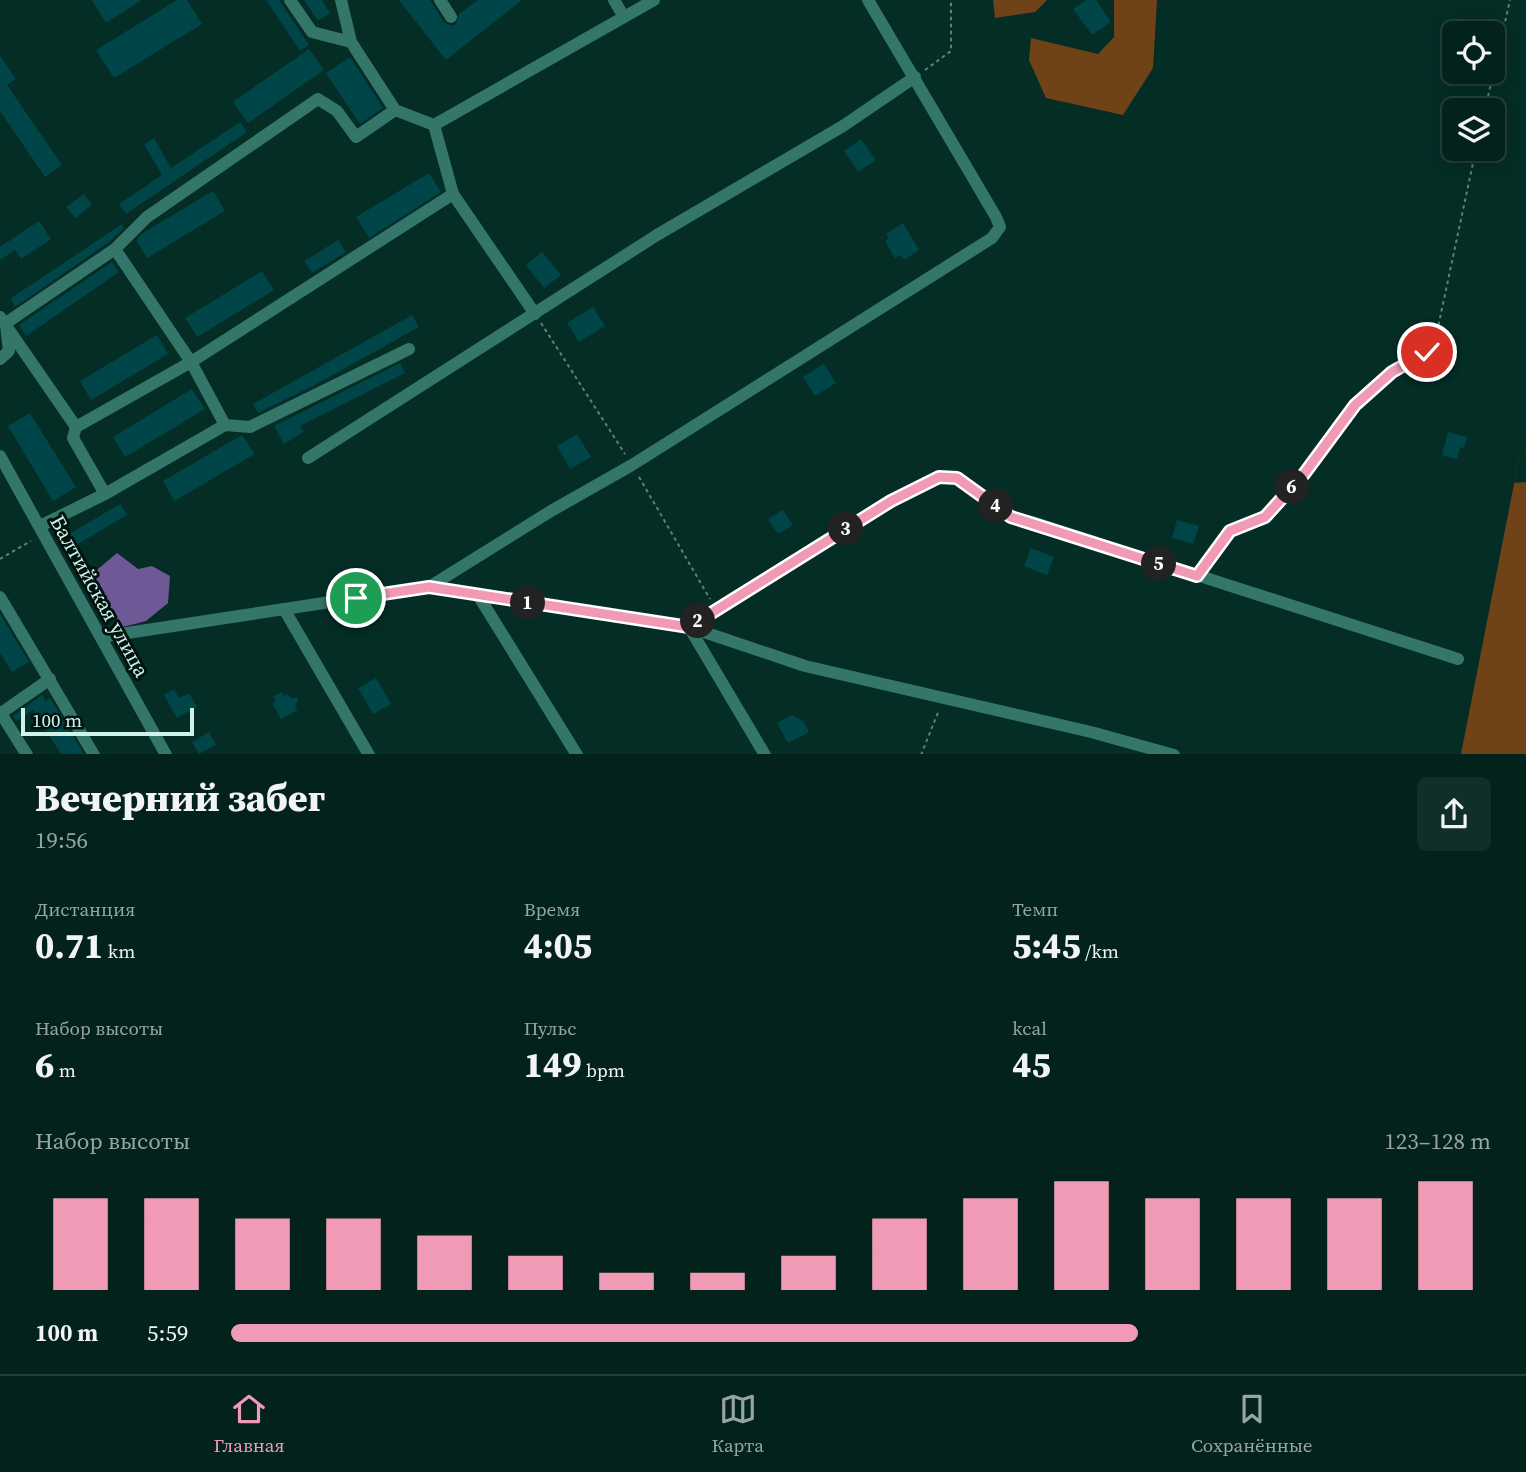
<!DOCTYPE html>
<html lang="ru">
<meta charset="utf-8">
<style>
body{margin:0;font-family:"Source Serif 4",serif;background:#112f29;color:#f1f3f6;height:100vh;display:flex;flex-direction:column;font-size:26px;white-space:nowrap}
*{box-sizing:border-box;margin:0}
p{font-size:23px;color:#97a4a3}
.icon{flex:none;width:38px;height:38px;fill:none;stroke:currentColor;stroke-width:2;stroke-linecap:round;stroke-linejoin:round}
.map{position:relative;height:754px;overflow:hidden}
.details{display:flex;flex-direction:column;background:#03221c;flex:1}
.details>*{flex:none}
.buttons{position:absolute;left:1442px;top:21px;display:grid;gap:14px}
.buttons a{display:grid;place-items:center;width:63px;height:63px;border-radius:10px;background:#03221c;box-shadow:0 4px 18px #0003,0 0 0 2px #243f3b;font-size:35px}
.scale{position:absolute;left:21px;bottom:18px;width:173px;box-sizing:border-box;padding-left:7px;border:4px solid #cff2e9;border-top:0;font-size:19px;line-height:24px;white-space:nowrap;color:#cff2e9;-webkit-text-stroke:5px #00130f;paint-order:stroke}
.pin{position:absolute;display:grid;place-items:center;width:60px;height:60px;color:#fff;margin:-30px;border:4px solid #fff;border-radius:50%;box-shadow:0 2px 7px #0007}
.km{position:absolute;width:35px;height:35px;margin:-18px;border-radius:50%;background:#222;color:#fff;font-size:19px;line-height:35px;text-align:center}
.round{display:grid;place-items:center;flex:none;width:74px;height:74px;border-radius:10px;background:#112f29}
.summary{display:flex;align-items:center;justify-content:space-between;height:119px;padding:0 35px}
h1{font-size:38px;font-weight:800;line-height:52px}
.metrics{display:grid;grid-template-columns:repeat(3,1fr);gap:10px;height:119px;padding:7px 35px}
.metrics div{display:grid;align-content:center}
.metrics b{font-size:35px;font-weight:800}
.metrics small{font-size:19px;font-weight:400}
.metrics p{font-size:19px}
.chart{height:196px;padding:14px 35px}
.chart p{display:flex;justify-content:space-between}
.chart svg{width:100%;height:126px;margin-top:7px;stroke:#f09ab6;stroke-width:6}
ul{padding:0 35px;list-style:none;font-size:23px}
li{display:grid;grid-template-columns:112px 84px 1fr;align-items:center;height:52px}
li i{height:18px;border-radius:9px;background:#f09ab6}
.tabs{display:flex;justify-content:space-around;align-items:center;height:98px;border-top:2px solid #243f3b;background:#03221c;font-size:19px;color:#97a4a3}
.tabs a{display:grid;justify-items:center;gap:4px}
.tabs .active{color:#f09ab6}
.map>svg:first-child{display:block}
.green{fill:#704218}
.water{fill:#6e5896}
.building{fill:#004548}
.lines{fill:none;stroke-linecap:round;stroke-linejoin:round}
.path{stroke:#5c827b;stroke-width:2;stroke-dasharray:3.5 3.5;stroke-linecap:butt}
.minor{stroke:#347669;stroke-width:12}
.route-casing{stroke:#fff;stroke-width:14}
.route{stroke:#f09ab6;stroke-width:9}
.labels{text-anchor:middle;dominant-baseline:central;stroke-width:6;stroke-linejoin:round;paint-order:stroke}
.street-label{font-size:21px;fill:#cff2e9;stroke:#00130f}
</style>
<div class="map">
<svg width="1526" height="755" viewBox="0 0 1526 755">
<rect width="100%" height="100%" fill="#042d26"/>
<path class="green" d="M993,0H1047L1035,12L995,18Z
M1114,0H1157L1153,68L1123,115L1046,98L1029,60L1031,38L1098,54L1114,37Z
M1526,423L1514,483L1526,482V754H1461Z"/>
<path class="water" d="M117,553L138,569L152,566L170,576L168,603L146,621L119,628L100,603L92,574Z"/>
<path class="building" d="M92,0H142L106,23Z
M177,0H187L202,24L114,78L96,50Z
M266,0H279L309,45L300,51Z
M304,0H322L330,13L318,21Z
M399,0H430L444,22L451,26L456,24L459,14L478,0H522L446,60Z
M1086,0H1096L1111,22L1092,35L1073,9Z
M309,49L324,70L248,123L233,102Z
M0,56L16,79L7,85L62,165L45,177L0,111Z
M350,57L383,108L360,124L326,73Z
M240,122L247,132L126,214L119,204L162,175L144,144L154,138L171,168Z
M861,139L876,160L858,172L844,151Z
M429,173L441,192L369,238L356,217Z
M213,191L225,211L147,258L136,240L143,233Z
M84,194L92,205L75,218L66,207Z
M39,221L51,239L21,259L15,250L0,260V247Z
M903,223L919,250L904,260L901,255L895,258L885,241L889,239L886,234Z
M122,224L124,228L109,242L15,307L11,298Z
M338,240L346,252L312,273L304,261Z
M542,252L561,275L544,288L526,265Z
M112,262L119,272L26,336L19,325Z
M262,271L274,290L197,337L185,318Z
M593,307L605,326L579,342L567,323Z
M412,315L419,327L313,386L258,413L253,404Z
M157,335L168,354L91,400L80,381Z
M400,363L405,373L300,426L304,432L284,444L274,426Z
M824,364L836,383L815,396L803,377Z
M192,389L205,409L125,457L113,437Z
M30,413L76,487L53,501L8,426Z
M1448,432L1467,437L1464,448L1460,447L1457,459L1442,455Z
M577,434L591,457L570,469L557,446Z
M242,435L255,454L174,501L163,481Z
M120,504L127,515L71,548L64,537Z
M783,510L793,525L778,534L768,519Z
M1177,520L1199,526L1193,544L1172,538Z
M1031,548L1054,557L1047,575L1024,566Z
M0,614L29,662L12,672L0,653Z
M376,678L391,704L373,714L358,688Z
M174,689L179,698L189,693L197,707L177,718L164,695Z
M282,692L284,696L288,694L290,698H299L295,706L298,710L281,719L272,703L276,701L273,696Z
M42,695L46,701L50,698L84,754H61L33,710L16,721L13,716Z
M792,715L804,722L809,732L788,743L777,723Z
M209,732L216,745L199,754L192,742Z"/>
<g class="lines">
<path class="path" d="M925,70L951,51V0
M1485,110L1510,0
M541,323L625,454
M639,477L710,599
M0,559L31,541
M1205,565L1230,531L1265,517L1304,474L1355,405L1392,372L1427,352L1437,332L1476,149
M921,755L939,710"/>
<path class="minor" d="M290,0L312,32L351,42
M341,0L351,42L395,110
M440,0L451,17
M614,0L624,17
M434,125L654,0
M453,194L535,314
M115,249L191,362L225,425L250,427L409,349
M0,317L76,427L191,362L453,194L434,125L395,110L356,137L337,111L318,99L147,217L115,249L6,323
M0,359L9,351L6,325
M76,427L73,438L105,494
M0,456L166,755
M308,458L657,235L843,126L915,77
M40,526L105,494L225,425
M429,587L551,511L632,465L992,238L1000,227L996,217L868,0
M478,595L577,755
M0,597L94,755
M284,609L369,755
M689,627L891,501L939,477L957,478L1011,517L1032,522L1458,659
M689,627L765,755
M101,637L429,587L689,627L805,666L1091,732L1174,755
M0,712L27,755
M1,713L50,679"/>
</g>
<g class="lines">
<defs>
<path id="route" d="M356,598L429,587L689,627L891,501L939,477L957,478L1011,517L1197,576L1230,531L1265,517L1304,474L1355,405L1392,372L1427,352"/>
</defs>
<use href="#route" class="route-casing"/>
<use href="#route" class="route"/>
</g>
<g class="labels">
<g class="street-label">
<text transform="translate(100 596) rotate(61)">Балтийская улица</text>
</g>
</g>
</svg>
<div class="buttons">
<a><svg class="icon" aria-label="locate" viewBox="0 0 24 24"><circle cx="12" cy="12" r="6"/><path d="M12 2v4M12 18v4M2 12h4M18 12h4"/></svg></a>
<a><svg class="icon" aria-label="layers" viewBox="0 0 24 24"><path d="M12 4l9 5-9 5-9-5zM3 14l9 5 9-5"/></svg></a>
</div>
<div class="scale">100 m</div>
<div class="pin" style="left:356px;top:598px;background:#1e9e55"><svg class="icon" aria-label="arrive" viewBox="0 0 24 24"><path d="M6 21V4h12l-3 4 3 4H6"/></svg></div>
<div class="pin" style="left:1427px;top:352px;background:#d93025"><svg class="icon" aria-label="check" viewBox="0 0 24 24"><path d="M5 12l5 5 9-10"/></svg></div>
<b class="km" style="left:528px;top:603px">1</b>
<b class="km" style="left:698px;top:621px">2</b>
<b class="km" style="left:846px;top:529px">3</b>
<b class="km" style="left:996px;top:506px">4</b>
<b class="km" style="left:1159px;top:564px">5</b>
<b class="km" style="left:1292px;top:487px">6</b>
</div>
<section class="details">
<div class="summary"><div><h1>Вечерний забег</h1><p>19:56</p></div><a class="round"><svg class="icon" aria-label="share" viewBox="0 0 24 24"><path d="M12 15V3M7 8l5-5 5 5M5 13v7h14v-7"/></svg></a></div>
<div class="metrics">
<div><p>Дистанция</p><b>0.71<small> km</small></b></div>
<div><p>Время</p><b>4:05</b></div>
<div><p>Темп</p><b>5:45<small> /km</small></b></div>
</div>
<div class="metrics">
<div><p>Набор высоты</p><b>6<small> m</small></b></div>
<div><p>Пульс</p><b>149<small> bpm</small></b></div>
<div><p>kcal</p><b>45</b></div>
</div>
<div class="chart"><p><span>Набор высоты</span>123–128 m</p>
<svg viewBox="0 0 160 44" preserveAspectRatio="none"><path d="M5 44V12M15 44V12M25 44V19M35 44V19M45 44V25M55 44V32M65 44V38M75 44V38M85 44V32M95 44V19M105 44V12M115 44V6M125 44V12M135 44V12M145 44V12M155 44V6"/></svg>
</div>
<ul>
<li><b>100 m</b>5:59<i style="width:72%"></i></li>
</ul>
</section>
<nav class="tabs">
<a class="active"><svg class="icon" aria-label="home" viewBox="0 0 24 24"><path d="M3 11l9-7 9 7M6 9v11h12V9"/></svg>Главная</a>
<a><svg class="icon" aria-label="map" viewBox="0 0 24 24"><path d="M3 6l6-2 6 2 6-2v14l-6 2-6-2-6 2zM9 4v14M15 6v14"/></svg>Карта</a>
<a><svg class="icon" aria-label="saved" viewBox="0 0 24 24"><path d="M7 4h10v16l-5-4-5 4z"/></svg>Сохранённые</a>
</nav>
